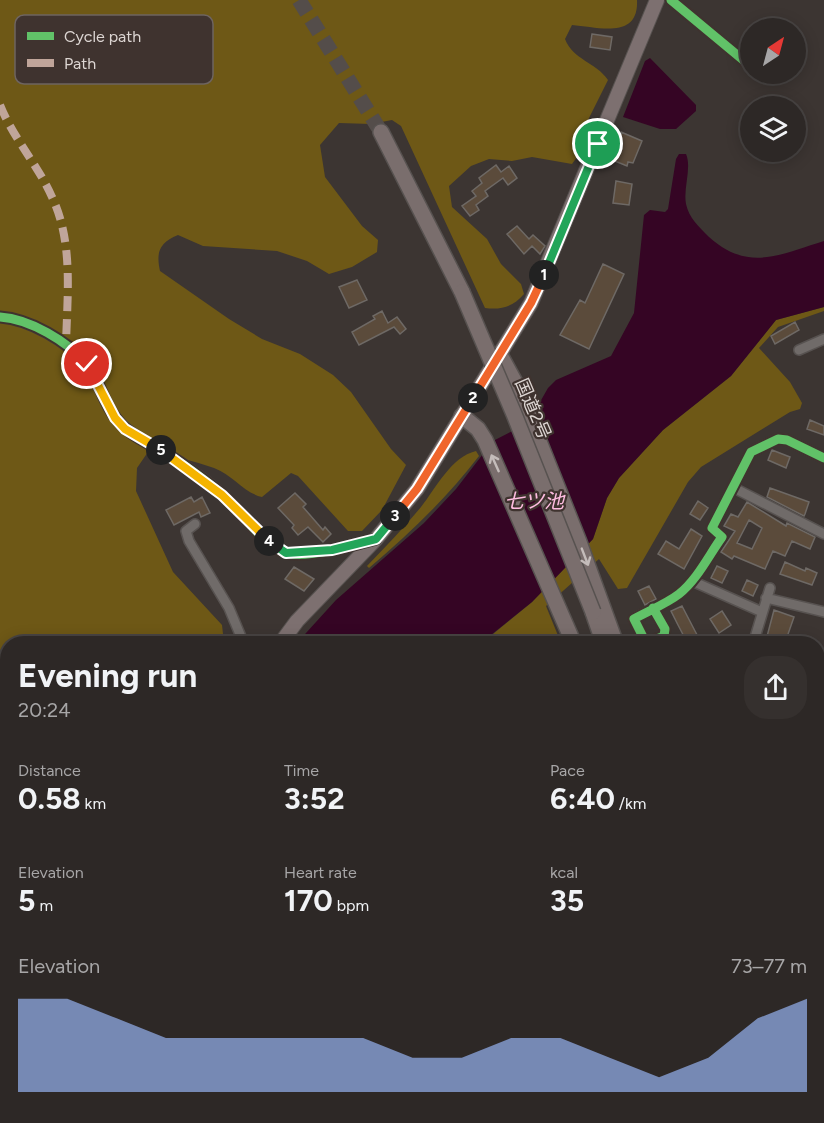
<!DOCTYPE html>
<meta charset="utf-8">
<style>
body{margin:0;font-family:Figtree,"Noto Sans JP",sans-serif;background:#35302e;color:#f1f3f6;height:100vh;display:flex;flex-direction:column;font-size:22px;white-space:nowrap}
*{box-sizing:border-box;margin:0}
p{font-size:20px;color:#a7a6a7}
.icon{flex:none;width:33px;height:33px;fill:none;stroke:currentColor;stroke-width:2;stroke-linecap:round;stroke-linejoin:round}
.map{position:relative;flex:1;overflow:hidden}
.drawer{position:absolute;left:0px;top:636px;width:825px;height:488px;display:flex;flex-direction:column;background:#2d2826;border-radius:24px 24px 0 0;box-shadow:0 3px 15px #0003,0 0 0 2px #484443}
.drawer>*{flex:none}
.needle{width:39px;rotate:36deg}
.buttons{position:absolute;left:740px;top:18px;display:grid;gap:12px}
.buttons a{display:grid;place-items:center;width:66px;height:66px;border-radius:50%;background:#2d2826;box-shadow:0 3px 15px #0003,0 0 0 2px #484443;font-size:30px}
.pin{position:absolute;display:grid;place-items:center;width:51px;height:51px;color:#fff;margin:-26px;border:3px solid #fff;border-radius:50%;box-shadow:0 2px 6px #0007}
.km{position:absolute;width:30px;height:30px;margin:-15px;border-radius:50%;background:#222;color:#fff;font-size:16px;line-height:30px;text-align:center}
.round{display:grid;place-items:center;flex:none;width:63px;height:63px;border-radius:24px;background:#35302e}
.summary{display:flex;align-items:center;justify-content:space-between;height:102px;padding:0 18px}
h1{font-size:33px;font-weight:700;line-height:45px}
.figures{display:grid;grid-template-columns:repeat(3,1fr);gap:9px;height:102px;padding:6px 18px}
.figures div{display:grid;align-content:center}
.figures b{font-size:30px;font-weight:700}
.figures small{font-size:16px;font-weight:400}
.figures p{font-size:16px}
.chart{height:168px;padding:12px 18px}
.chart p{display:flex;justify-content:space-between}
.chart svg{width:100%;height:108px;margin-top:6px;fill:#95b2f1;opacity:.7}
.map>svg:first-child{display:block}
.forest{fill:#6e5816}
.water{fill:#350524}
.building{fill:#5b4b3b;stroke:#6e6965;stroke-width:1.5;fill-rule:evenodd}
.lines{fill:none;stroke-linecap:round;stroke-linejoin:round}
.trunk-tunnel{stroke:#544d4a;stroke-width:15;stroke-dasharray:15 8;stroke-linecap:butt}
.minor-casing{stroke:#575250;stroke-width:12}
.tertiary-casing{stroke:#575250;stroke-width:14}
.primary-casing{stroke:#575250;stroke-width:16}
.trunk-casing{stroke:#575250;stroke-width:18}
.minor{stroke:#706b69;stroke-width:9}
.tertiary{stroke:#706b69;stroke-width:10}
.primary{stroke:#7d7070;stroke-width:14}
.trunk{stroke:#7a6e6d;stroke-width:15}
.trunk-bridge-casing{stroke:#575250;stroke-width:18;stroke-linecap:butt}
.trunk-bridge{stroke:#7a6e6d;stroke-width:15}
.quiet{stroke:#c0a59a;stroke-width:8;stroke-dasharray:15 8;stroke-linecap:butt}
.cycleway-casing{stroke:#3f332f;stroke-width:13}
.cycleway{stroke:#61c268;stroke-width:9}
.oneway{stroke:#c4bcba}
.split-1-casing{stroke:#fff;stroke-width:12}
.split-2-casing{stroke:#fff;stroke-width:12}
.split-3-casing{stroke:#fff;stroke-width:12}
.split-4-casing{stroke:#fff;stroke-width:12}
.split-5-casing{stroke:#fff;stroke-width:12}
.split-6-casing{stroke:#fff;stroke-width:12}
.split-1{stroke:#22a559;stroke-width:8}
.split-2{stroke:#f0652b;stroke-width:8}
.split-3{stroke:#f0652b;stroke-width:8}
.split-4{stroke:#22a559;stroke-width:8}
.split-5{stroke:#f5b400;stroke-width:8}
.split-6{stroke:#f5b400;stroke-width:8}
.labels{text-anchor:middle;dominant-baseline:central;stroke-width:4.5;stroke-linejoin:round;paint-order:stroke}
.street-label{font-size:18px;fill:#ddd6d3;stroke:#3f332f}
.water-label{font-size:20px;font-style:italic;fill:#febce0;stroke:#3f332f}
.key{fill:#3f332f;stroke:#6e6460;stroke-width:1.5}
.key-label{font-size:16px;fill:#ddd6d3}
</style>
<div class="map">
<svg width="824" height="1123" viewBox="0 0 824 1123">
<rect width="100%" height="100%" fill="#3c3532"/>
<path class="forest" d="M0,0H637C639,40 598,27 572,25L565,39C573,60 596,62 608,80L588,120L577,157L572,164L532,157L512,161L489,159L471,166L449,186L452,207L487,239L501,264L521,284L524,294C513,307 501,310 485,308L401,126L392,120L371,124L339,123L320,145L325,177L362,226L378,240L377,252L352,267L329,274L307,261L277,251L203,246L178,235C159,243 156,252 160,271L229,319L262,339L300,354L333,375L351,392L391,449L406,465L382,510L362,531H348L298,476L291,473L262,497C244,493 233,475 214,468C194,461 171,456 150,449L137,468L136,491L173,572L222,625L224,643L8,644V902L0,906Z
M824,307V311L778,327L759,348L790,382L802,403L800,409L790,412L701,467L688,482L627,588L618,589L599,559L546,606L561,643L481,644L532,602L593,539L607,498L619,478L663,430L731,376L776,320Z
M476,451L479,456C447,498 409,534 369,568L367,566C385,547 404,528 421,507C436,488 451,457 476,451Z
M7,933V992L0,1001V938Z
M25,1116H396L392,1123H26Z"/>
<path class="water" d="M650,58L696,105V111L676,129H660L623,117L645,61Z
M679,154H686C692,168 683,188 686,204C689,218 699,227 709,237C748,272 779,255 824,241V307L776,320L731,376L663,430L619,478L607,498L593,539L532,602L481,643L296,644L336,600L424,523L456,489L493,441L528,423L548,388L556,380L611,356L634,313L644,215L650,210L665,212L668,209L676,159Z
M7,992L8,1116H25L26,1123H0V1001Z"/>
<path class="building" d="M592,34L612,37L610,50L590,47Z
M621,132L642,141L633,163L628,162L627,166L610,159Z
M496,165L501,172L509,166L517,178L508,185L503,178L485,191L488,196L476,205L479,210L470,216L462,206L476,196L472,191L482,183L479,178Z
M616,181L632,184L629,205L613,203Z
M517,226L529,239L533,235L545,246L540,254L532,246L524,254L507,234Z
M603,264L624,274L589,349L560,335L580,300L585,303Z
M357,280L367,300L349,308L339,287Z
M382,311L388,323L397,317L406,329L400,334L394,327L359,345L352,332L375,319L373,316Z
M795,322L799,330L775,344L771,336Z
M810,420L824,426V435L807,429Z
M772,450L790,457L786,468L768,460Z
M770,488L809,502L805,514L804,516L767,497Z
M295,493L306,504L303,507L323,530L325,527L331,534L323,542L308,527L298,535L292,528L294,525L278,508Z
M191,497L194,502L202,497L210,513L201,517L199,512L174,525L166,510Z
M698,501L708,508L700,520L690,514Z
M747,502L786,526L787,523L815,537L810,549L792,541L785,556L773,551L765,569L734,556L732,559L721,552L735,531L724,526L731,514L738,517ZM749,520L762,528L752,549L737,543Z
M691,529L702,536L684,569L658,554L666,541L679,549Z
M785,562L805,571L806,568L817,573L812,585L780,574Z
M717,566L728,571L722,583L711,578Z
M294,567L314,579L304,591L285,579Z
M747,580L758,585L753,596L742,591Z
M649,586L656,599L645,605L638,591Z
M682,606L695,631L702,644H688L678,625L671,611Z
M774,610L794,617L787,637L802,644H765Z
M722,611L731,625L719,633L710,619Z"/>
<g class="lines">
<path class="trunk-tunnel" d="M299,0L381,132"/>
<defs>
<path id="minor" d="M671,0L748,64
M0,317C27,319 74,344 89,368C99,384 104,405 117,419C128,433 146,441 161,450C182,463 206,479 224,496C238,510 268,550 288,553C316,557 346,547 373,540
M799,350L824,339
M734,488L824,534
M195,524L186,531L189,541L229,608L244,644
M692,581L762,612
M766,598L824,612
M653,608L665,629L664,636L650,642L644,639L634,619C648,611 666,604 679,594C697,580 709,555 722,537L712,528L751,452L778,439L787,440L824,458
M753,644L770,588
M818,688L824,692
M818,813L824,817
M818,890L824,899
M818,981H824
M818,1074L824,1075
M451,1116L464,1123
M596,1116L608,1123
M815,1116L817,1123
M402,1123L406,1116
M495,1123L499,1116
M674,1123L683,1116"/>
<path id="tertiary" d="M818,827L824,823
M768,1116L770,1123"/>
<path id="primary" d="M280,644L297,621L376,539L417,489L531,303L657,0
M0,918L8,913"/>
<path id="trunk" d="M381,132L462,292
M500,355L517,386L579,542L616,644
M462,416L478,429L485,440L574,644
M593,612L604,644
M740,1116L741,1123"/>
</defs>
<use href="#minor" class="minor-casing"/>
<use href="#tertiary" class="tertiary-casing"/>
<use href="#primary" class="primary-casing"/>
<use href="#trunk" class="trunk-casing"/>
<use href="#minor" class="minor"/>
<use href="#tertiary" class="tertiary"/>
<use href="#primary" class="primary"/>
<use href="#trunk" class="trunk"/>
<defs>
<path id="trunk-bridge" d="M462,292L514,414L593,612"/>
</defs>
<use href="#trunk-bridge" class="trunk-bridge-casing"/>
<use href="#trunk-bridge" class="trunk-bridge"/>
<path class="quiet" d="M0,105C13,138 38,165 52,197C74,243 67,297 66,346
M73,1116L74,1123
M305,1116L313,1120L332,1116
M51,1123L53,1116
M281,1123L285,1116"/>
<defs>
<path id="cycleway" d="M671,0L748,64
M0,317C30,319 67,341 87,364C99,380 103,401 115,417C127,435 152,444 170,456C188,467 206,481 222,494C239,509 264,546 286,553C308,559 354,545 376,539
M653,608L665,629L664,636L650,642L644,639L634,619C648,611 666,604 679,594C697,580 709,555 722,537L712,528L751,452L778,439L787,440L824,458"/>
</defs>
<use href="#cycleway" class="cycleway-casing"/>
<use href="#cycleway" class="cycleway"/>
</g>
<defs><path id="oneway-shaft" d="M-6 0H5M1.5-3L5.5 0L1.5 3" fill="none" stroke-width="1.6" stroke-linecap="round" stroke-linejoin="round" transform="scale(1.5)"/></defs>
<g class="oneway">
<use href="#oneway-shaft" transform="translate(495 463) rotate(-114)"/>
<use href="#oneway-shaft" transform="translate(585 557) rotate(69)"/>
</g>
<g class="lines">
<defs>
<path id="split-1" d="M544,275L598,144"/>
<path id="split-2" d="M473,398L531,303L544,275"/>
<path id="split-3" d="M395,516L417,489L473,398"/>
<path id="split-4" d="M269,541L286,553L332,550L376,539L395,516"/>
<path id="split-5" d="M161,450L222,495L269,541"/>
<path id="split-6" d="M87,364L115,418L125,429L161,450"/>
</defs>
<use href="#split-1" class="split-1-casing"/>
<use href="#split-2" class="split-2-casing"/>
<use href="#split-3" class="split-3-casing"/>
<use href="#split-4" class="split-4-casing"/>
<use href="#split-5" class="split-5-casing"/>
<use href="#split-6" class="split-6-casing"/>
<use href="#split-1" class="split-1"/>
<use href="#split-2" class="split-2"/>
<use href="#split-3" class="split-3"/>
<use href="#split-4" class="split-4"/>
<use href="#split-5" class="split-5"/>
<use href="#split-6" class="split-6"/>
</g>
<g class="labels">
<g class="street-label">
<text transform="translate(533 409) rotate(67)">国道2号</text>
</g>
<g class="water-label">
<text x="534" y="501">七ツ池</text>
</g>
</g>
<rect x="15" y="15" width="198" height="69" rx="9" class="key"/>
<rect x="27" y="32" width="27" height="8" fill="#61c268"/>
<rect x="27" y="59" width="27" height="8" fill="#c0a59a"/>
<g class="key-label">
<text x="64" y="42">Cycle path</text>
<text x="64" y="69">Path</text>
</g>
</svg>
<div class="buttons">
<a><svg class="needle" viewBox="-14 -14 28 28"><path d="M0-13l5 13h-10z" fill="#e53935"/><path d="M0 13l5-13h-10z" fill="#a7a6a7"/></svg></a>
<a><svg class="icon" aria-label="layers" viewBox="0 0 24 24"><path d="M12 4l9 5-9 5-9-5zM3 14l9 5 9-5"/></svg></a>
</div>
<div class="pin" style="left:598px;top:144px;background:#1e9e55"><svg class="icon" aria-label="arrive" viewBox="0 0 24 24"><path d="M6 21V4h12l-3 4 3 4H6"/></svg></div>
<div class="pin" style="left:87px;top:364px;background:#d93025"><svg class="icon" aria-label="check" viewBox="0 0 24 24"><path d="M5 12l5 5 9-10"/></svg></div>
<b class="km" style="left:544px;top:275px">1</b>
<b class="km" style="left:473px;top:398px">2</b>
<b class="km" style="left:395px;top:516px">3</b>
<b class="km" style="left:269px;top:541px">4</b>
<b class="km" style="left:161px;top:450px">5</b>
<section class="drawer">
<div class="summary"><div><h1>Evening run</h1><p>20:24</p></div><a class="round"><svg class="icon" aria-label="share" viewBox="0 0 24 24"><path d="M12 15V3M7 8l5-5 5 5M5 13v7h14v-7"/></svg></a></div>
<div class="figures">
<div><p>Distance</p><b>0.58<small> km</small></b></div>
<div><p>Time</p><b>3:52</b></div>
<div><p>Pace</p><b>6:40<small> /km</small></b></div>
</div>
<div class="figures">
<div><p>Elevation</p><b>5<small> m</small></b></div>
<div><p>Heart rate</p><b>170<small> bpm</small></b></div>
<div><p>kcal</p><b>35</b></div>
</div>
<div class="chart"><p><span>Elevation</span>73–77 m</p>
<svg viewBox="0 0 160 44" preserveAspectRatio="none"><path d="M0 44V6L10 6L20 14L30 22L40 22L50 22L60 22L70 22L80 30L90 30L100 22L110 22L120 30L130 38L140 30L150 14L160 6V44z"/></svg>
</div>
</section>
</div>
